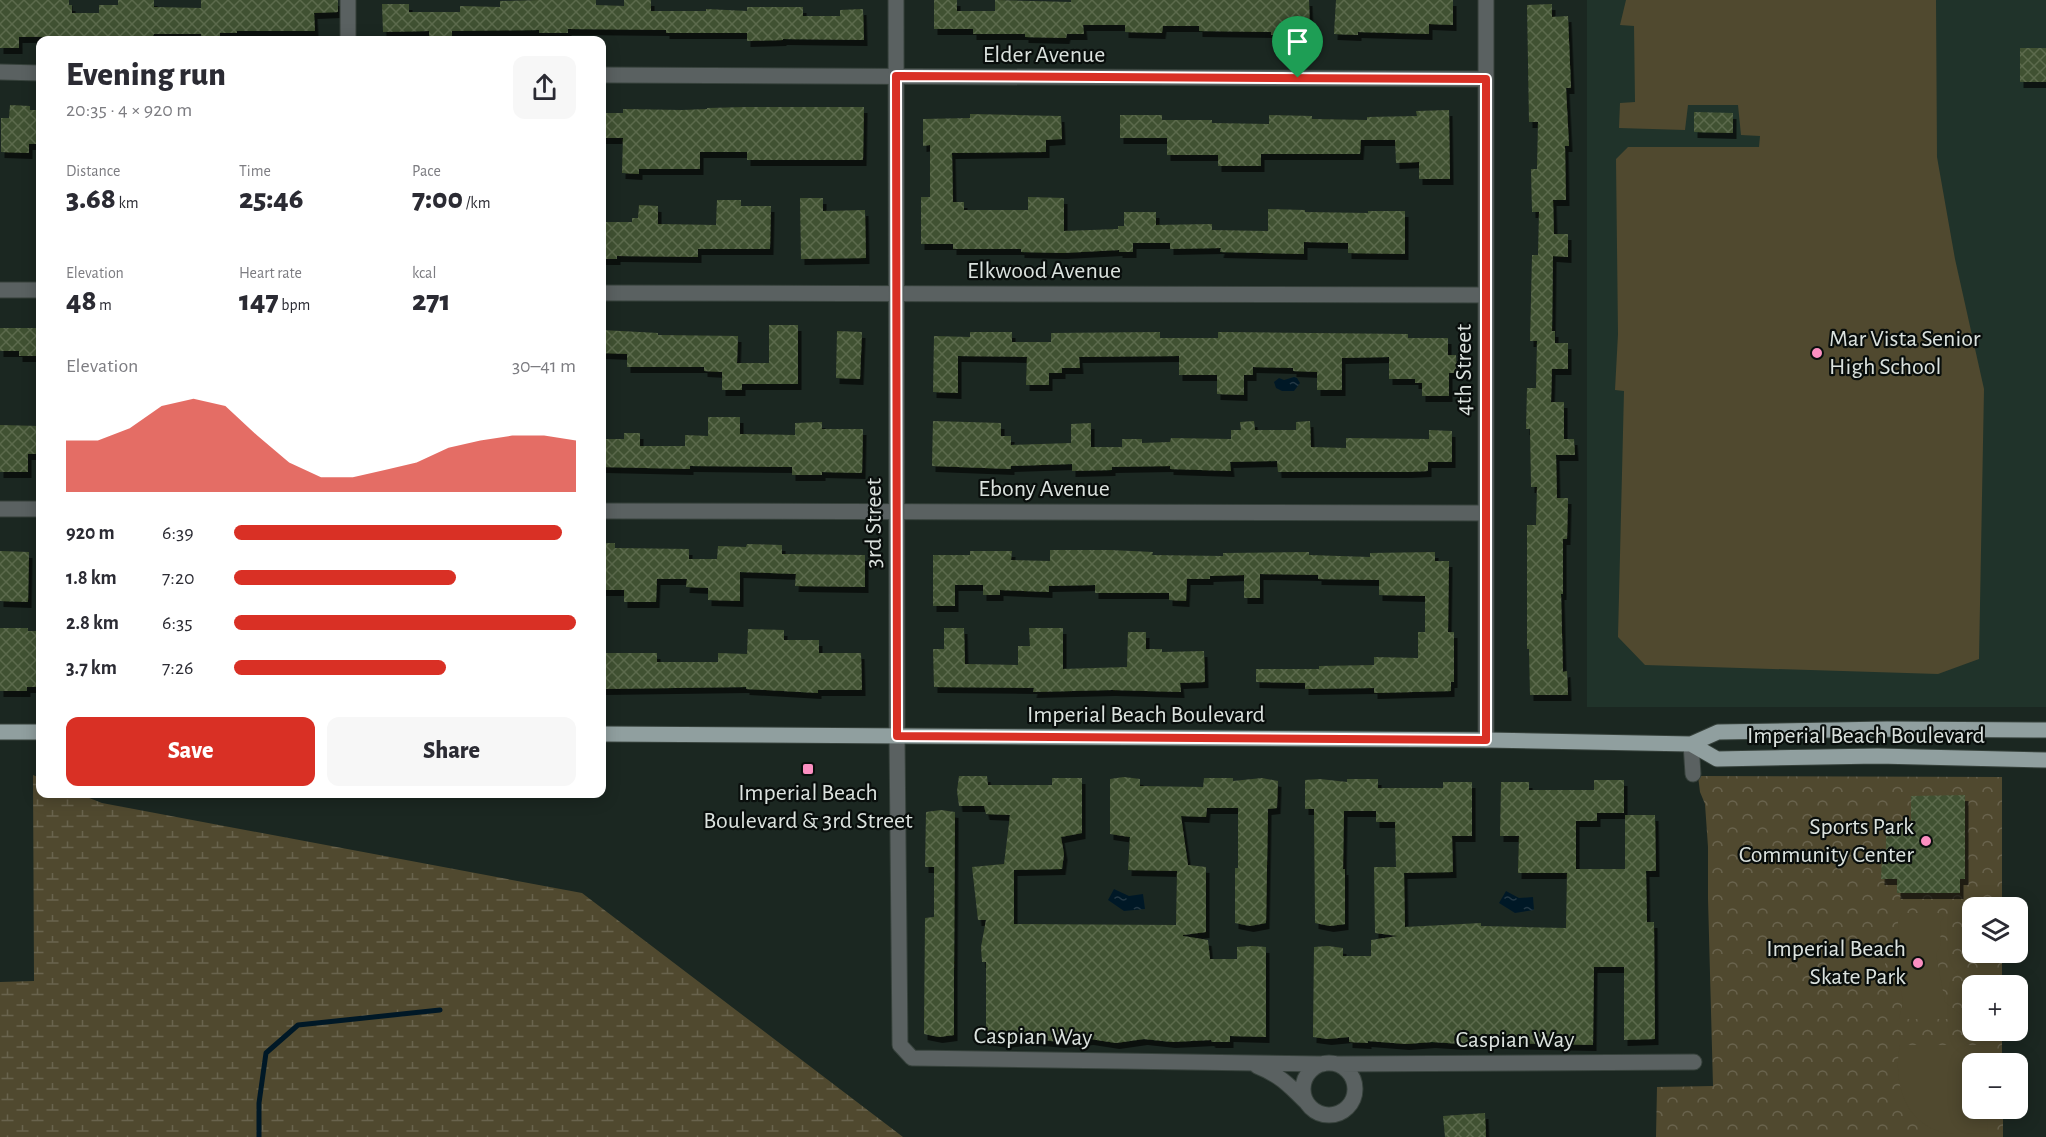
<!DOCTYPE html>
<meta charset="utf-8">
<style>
body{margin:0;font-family:"Alegreya Sans",sans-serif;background:#f7f7f7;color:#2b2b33;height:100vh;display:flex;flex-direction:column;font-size:22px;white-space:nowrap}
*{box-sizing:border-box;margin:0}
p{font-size:20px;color:#7c7c81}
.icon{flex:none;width:33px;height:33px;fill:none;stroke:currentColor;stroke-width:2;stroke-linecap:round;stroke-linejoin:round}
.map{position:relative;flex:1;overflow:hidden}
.details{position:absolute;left:36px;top:36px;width:570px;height:762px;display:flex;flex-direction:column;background:#fff;border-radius:12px;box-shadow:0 3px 15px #0003}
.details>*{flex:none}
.fabs{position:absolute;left:1962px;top:897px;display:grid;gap:12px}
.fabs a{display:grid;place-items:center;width:66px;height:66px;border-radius:12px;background:#fff;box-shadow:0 3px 15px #0003;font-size:30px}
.pin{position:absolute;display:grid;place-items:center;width:51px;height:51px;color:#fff;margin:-62px -26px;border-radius:50% 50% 50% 0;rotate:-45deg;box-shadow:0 0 6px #0007}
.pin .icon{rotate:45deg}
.round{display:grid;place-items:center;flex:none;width:63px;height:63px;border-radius:12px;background:#f7f7f7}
.overview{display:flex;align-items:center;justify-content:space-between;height:102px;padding:0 30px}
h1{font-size:33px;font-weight:800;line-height:45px}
.stats{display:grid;grid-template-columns:repeat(3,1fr);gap:9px;height:102px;padding:6px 30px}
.stats div{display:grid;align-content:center}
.stats b{font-size:30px;font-weight:800}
.stats small{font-size:16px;font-weight:400}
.stats p{font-size:16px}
.chart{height:168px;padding:12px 30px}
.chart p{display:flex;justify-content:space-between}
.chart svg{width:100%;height:108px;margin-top:6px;fill:#d93025;opacity:.7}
.primary-button{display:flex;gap:12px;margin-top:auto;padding:12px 30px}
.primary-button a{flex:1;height:69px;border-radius:12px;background:#d93025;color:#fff;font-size:24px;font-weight:800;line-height:69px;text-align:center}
.primary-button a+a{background:#f7f7f7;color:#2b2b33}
ul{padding:0 30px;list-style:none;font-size:20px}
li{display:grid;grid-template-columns:96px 72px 1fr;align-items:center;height:45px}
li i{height:15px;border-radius:8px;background:#d93025}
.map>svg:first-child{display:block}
.built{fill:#20332a}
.wetland{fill:url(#wetland-marsh)}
.park{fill:url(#park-crowns)}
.garden{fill:#50492f}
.water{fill:url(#water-ripples)}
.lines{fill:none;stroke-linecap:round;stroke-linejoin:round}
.stream{stroke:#001826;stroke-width:5}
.building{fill:url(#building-cross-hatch);filter:url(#shadow)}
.minor-casing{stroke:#36413b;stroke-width:17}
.tertiary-casing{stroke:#36413b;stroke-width:17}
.primary-casing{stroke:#36413b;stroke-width:17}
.minor{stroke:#5a6161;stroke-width:15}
.tertiary{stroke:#5a6161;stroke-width:15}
.primary{stroke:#909f9f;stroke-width:15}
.route-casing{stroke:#fff;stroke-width:12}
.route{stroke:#d93025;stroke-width:8}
.poi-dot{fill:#fc8fc1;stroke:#090e0c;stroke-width:2}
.labels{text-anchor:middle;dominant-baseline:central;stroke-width:4.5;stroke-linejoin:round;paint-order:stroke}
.street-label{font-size:24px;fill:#dbe2de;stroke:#090e0c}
.poi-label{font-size:24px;fill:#dbe2de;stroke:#090e0c;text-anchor:end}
</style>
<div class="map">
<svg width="2046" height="1137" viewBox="0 0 2046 1137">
<defs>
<pattern id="wetland-marsh" width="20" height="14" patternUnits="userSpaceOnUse" patternTransform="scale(1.5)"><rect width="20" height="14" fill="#50492f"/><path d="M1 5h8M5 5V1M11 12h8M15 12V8" fill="none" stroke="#69634d"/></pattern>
<pattern id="park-crowns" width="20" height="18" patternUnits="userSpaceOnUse" patternTransform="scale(1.5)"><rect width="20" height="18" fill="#50492f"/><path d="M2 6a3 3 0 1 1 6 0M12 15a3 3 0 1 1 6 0" fill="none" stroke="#69634d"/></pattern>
<pattern id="water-ripples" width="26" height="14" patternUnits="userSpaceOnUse" patternTransform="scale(1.5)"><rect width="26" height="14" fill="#001826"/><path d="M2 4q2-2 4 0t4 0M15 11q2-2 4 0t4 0" fill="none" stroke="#253945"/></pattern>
<pattern id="building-cross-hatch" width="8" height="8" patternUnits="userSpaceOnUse" patternTransform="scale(1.5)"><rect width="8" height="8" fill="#415130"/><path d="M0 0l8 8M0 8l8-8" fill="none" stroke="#5c6a4e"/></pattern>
<filter id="shadow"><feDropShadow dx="3.5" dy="6" stdDeviation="0" flood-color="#0009"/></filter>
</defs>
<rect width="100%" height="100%" fill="#1b2721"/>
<path class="built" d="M1587,0H2046V707H1587Z"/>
<path class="wetland" d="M33,775L40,778V794H79L102,803L582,893L903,1137H0V982L34,981Z"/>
<path class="park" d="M1698,776L2002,777V907L1972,908V952L2002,953V985L1972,986V1030L2002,1031V1063L1972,1064V1108L2003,1109V1137H1656L1657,1087L1713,1086L1708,898V847L1705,804L1700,792Z"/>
<path class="garden" d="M1626,0H1936L1937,157L1955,259L1984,389L1979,659L1938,674L1645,665L1618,637L1624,391L1615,390L1618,334L1616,159L1628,147H1759L1760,136L1741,135L1738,105H1688L1685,130L1619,128L1620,103L1635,102L1634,26L1620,25Z
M1902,913H1938L1944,917L1941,921L1940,946L1936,954L1945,1002L1961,1015H1966V1019H1899L1903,1001L1899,981L1898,921Z
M1844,946L1885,947V988L1844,987Z
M1900,1045H1981L1986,1050V1063L1972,1064V1108L1987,1109L1988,1133C1973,1133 1955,1136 1941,1132C1903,1121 1893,1080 1900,1045Z"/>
<path class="water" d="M1294,377L1297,378L1300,383L1294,391H1282L1276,388L1274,382L1279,378L1284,380Z
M1114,889L1129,896L1143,894L1145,909L1124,911L1108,900Z
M1506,891L1519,898L1533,897L1534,910L1515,913L1499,903Z"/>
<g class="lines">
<path class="stream" d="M259,1137V1103L266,1053L298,1025L440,1010"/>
</g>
<path class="building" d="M0,0H69V5H72V13H99V5H118V0H154V7L201,8V0H338V12L314,13L315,31H237V33H220V37H201V34H154L153,36L19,37V48H0Z
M540,0H596V5L624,6V0H651V11H706V9L747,11V7H803V16H840V10L863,9L864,40L783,39V40L747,41V33H666V30L568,29V33H539V30L452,31V39H429V31L383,32L382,4H409V12H460V6L500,7V1Z
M934,0H957V11H995V0L1071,2V0H1309L1310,34L1271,35V32L1199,31V26H1163L1162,33L1125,32V25H1083L1084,34H1067L1066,38L1025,37V34H973V29H934Z
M1336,0H1453V25L1429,24V34L1358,32V35L1334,34Z
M1552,4V17L1568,16L1571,88H1566L1569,146H1565L1566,200H1553L1554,234H1568V257L1553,256L1552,331H1555V343H1568V369H1552L1551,402H1564V439H1574L1575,455H1556L1557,498H1568L1567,539H1563V594H1561L1563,672L1567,671L1568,695H1530L1529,649H1527V525H1536L1537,487H1531L1530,429H1526L1527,388H1536L1537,341H1530L1532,255H1538L1539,212H1532L1531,169H1537L1538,122H1529L1527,5Z
M2020,48H2046V82H2020Z
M10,105L30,106V110H40V144H29V153L1,152V118H9Z
M747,107H864L863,160H747V152H700V169H639V174L622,173L623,138H602V113H623V109L682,110L707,109V108Z
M1449,110L1450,179H1419V162L1396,163L1395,140H1361L1360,154H1261V166H1218V155H1167V138H1120V115H1162V120H1212V123L1269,124V115L1312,116V119L1367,120V117L1417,116L1416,111Z
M1694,112L1733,113V133L1694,132Z
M970,114L1061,116L1062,139L1046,140V152L952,153L953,202H964V210H1028V197L1064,198V231L1118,229V226H1124V212H1156V225L1212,224V230L1268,231V209L1305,210V212L1368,213V211H1405V254L1348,253V243L1304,242V254L1220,252L1221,248L1170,249V243H1133V252H1119V250L1063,253L1021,252V249H953V244H921V197H930V145L923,146V119L970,118Z
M800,198H823V211L865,210L866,258L801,259Z
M717,200H741V206H771L770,249H698V257L617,256V259H602V222H632V218H638L639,205L658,206V224L716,225Z
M769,325H798V384H742V390H722V372L704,371V367H627V354L602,353V330L658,333V335L738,336L737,363H769Z
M0,328H40V356H19V351H0Z
M837,331L862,332L860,379L836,378Z
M970,332H1012V342H1051V333L1160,332V338H1218V332L1408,334V338H1448V355H1456L1457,373H1449V396H1422V383H1415V379H1389V357L1342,358V390H1317V372L1293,371V368L1253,367V375H1244V395L1217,394V375H1179V356L1079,357L1080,368H1062V373H1049V385H1026L1027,357L958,356V393L933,392L934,336L970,337Z
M708,417H740V434L795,435V423L822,422V429H863L862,473L822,472V475H792V467L690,466V469L602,467V439H624V433H640V446H685V435L708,436Z
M933,421L1001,423V436H1011V445L1071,443V424L1091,423V447H1122V439H1142V443L1170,442L1171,438L1231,439V430H1241L1240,422L1254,421L1255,430H1296V422L1310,421L1311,447L1346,448V438L1429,439V430L1452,431V462H1428V471L1408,472H1278L1277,461L1230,462L1231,471L1170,469V466L1112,467V470L1072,471V464L1011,466V469L932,466Z
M0,425L40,426V454H28V472H0Z
M602,543H615V548L689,549V559H717L718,546L746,547L747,544L782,545V554L865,555V587L795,586L796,574L740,572V601L708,600V588L686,587L687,579H657L656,602H624V590H602Z
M1050,550H1110L1153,552L1152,555L1223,556V553L1309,552V555L1370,557V553L1435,552V561H1449L1448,632H1454V682H1451V691L1374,693V688L1305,689V683L1256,682V669H1319V666L1374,665V657L1418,658V632H1425V596L1379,595V580L1318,579V575L1260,574V598H1244V575L1210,576V579H1187L1186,601L1169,600V593H1095V585L1049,586V592L1000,590V595H983V585H955V606H933V555H970V551H1012L1011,560L1050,561Z
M0,551L29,552L28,602L0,601Z
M0,628H28V631H40V687H27V691H0Z
M944,628H964L965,664L1018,665V646H1030L1029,628H1063V669L1127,667L1128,632H1146V649H1162V652L1204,651L1205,682L1180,683L1181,692L1112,690L1033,692L1034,688L934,687L933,649H944Z
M748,629L784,630V640H819V653H861L862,690H818V693L746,689V687L602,689L603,653H657V662H718V653L747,654Z
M959,776H987L988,785H1052V778H1082V833L1061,837L1064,854L1062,869L1014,870V924L1176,925L1177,871L1128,870L1130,837L1110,834V779L1124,777L1140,779V786L1203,787L1204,778H1233V781L1262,778L1278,781L1277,808L1268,809L1266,923L1250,926L1235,923V868H1238V808H1207L1206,817L1181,816L1188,865L1206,867V932L1183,935V936L1208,940L1210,959H1237V947L1252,946L1266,947V1037L1230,1036V1042H1212L1211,1040L1172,1042L1144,1039L1116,1043L1090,1039L1061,1042L1030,1039L1004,1042L986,1039V962H982L981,947L986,920H978L972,867L1004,864L1010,815L986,814L984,806H959L957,791Z
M1320,779L1347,782V779H1378V788H1443V782H1472V836H1452L1453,872L1404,873L1405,927L1481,923V926L1566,928L1567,873H1518L1519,836H1500L1501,782H1529V790H1594V780H1624V813H1597V821H1576V869H1625V815H1655L1656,871H1646L1647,922H1654L1655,1039L1624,1040V967H1594L1593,1045L1501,1043V1041L1462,1044L1432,1042L1406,1044L1368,1041V1043L1349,1042V1037L1328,1039L1313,1037L1314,947L1328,946L1343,948V956H1371V940L1398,936L1375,933L1374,867H1396L1395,822H1376V811H1344L1343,869H1345V924L1330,926L1315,923L1314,809H1305V780Z
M1965,795V879H1960V893H1897V879H1881L1882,856H1886V824L1911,825V796Z
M941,810L955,812L954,973V1035L939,1037L924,1034L925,918L934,917V867H925L926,812Z
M1485,1113L1486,1137H1445L1443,1116Z"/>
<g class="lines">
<defs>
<path id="minor" d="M348,0V40
M1486,0V740
M0,72L40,73
M602,75L1486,79
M0,290H40
M602,293L1486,295
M0,509H40
M602,511L1486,513
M897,736L900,1045L912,1058L1323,1064
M1691,744L1693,774
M1303 1089a26 26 0 1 1 52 0a26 26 0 1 1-52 0Z
M1337,1064L1694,1062
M1257,1066C1280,1075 1290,1086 1307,1103"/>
<path id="tertiary" d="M896,0L897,736"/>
<path id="primary" d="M0,732H40
M602,734L1486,740L1691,744L1718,732L1887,729L2046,730
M1691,744L1717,759L1878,756L2046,760"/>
</defs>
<use href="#minor" class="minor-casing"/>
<use href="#tertiary" class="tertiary-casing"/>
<use href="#primary" class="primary-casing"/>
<use href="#minor" class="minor"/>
<use href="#tertiary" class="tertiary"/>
<use href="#primary" class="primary"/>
</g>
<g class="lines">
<defs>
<path id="route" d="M896,76L1486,79V740L897,736Z"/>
</defs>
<use href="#route" class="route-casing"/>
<use href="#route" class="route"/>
</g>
<g class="poi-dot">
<circle cx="1817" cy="353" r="6"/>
<rect x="802" y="763" width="12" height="12" rx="3"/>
<circle cx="1926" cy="841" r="6"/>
<circle cx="1918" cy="963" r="6"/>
</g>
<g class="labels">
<g class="street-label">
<text x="1044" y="55">Elder Avenue</text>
<text x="1044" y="271">Elkwood Avenue</text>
<text transform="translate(1464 370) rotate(-90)">4th Street</text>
<text x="1044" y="489">Ebony Avenue</text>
<text transform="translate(874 523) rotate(-90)">3rd Street</text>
<text x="1146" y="715">Imperial Beach Boulevard</text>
<text x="1866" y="736">Imperial Beach Boulevard</text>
<text transform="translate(1033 1037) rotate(1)">Caspian Way</text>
<text x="1515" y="1040">Caspian Way</text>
</g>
<g class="poi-label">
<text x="1829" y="339" text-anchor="start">Mar Vista Senior<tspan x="1829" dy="28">High School</tspan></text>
<text x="808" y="793" text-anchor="middle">Imperial Beach<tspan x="808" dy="28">Boulevard &amp; 3rd Street</tspan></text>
<text x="1914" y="827">Sports Park<tspan x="1914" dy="28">Community Center</tspan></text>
<text x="1906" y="949">Imperial Beach<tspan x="1906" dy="28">Skate Park</tspan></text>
</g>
</g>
</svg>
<div class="fabs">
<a><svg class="icon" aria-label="layers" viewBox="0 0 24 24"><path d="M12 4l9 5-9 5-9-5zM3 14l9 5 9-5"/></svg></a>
<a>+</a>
<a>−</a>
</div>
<div class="pin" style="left:1298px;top:78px;background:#1e9e55"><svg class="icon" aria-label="arrive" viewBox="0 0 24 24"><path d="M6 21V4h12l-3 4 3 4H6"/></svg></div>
<section class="details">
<div class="overview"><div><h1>Evening run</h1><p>20:35 · 4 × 920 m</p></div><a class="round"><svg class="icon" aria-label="share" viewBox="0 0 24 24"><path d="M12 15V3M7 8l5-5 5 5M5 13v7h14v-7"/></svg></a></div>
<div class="stats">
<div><p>Distance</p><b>3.68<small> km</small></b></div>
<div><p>Time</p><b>25:46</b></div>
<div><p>Pace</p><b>7:00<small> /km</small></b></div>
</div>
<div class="stats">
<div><p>Elevation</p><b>48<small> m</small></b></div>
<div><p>Heart rate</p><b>147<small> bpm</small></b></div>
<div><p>kcal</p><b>271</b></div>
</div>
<div class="chart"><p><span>Elevation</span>30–41 m</p>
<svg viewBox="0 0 160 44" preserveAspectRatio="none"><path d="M0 44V23L10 23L20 18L30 9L40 6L50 9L60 21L70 32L80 38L90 38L100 35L110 32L120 26L130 23L140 21L150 21L160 23V44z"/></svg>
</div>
<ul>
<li><b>920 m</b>6:39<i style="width:96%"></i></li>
<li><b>1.8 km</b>7:20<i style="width:65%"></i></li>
<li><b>2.8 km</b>6:35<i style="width:100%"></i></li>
<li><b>3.7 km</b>7:26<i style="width:62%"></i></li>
</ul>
<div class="primary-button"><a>Save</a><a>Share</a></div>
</section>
</div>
